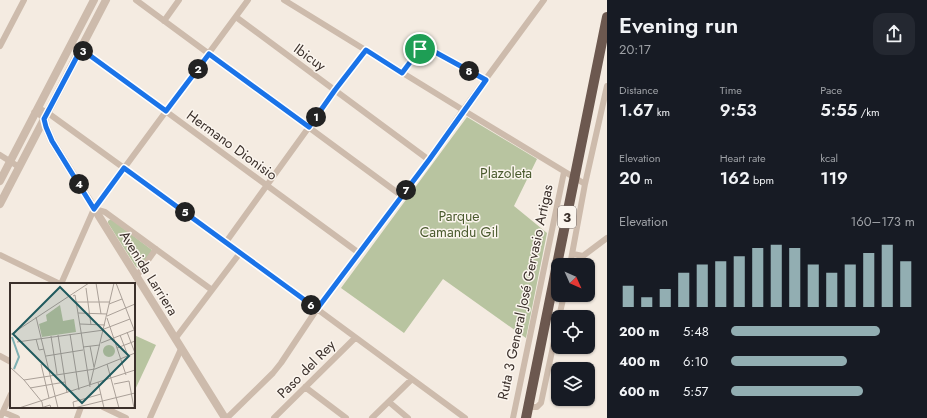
<!DOCTYPE html>
<meta charset="utf-8">
<style>
body{margin:0;font-family:Jost,sans-serif;background:#242831;color:#f1f3f6;height:100vh;display:flex;flex-direction:column;font-size:15px;white-space:nowrap}
*{box-sizing:border-box;margin:0}
p{font-size:13px;color:#9ea1a6}
.icon{flex:none;width:22px;height:22px;fill:none;stroke:currentColor;stroke-width:2;stroke-linecap:round;stroke-linejoin:round}
.map{position:relative;flex:1;overflow:hidden}
.details{display:flex;flex-direction:column;background:#171b24;width:320px}
.details>*{flex:none}
.needle{width:26px;rotate:135deg}
.tools{position:absolute;left:551px;top:258px;display:grid;gap:8px}
.tools a{display:grid;place-items:center;width:44px;height:44px;border-radius:8px;background:#171b24;box-shadow:0 1px 3px #0004;font-size:20px}
.pin{position:absolute;display:grid;place-items:center;width:34px;height:34px;color:#fff;margin:-17px;border:2px solid #fff;border-radius:50%;box-shadow:0 1px 4px #0007}
.km{position:absolute;width:20px;height:20px;margin:-10px;border-radius:50%;background:#222;color:#fff;font-size:11px;line-height:20px;text-align:center}
.round{display:grid;place-items:center;flex:none;width:42px;height:42px;border-radius:12px;background:#242831}
.overview{display:flex;align-items:center;justify-content:space-between;height:68px;padding:0 12px}
h1{font-size:22px;font-weight:600;line-height:30px}
.stats{display:grid;grid-template-columns:repeat(3,1fr);gap:6px;height:68px;padding:4px 12px}
.stats div{display:grid;align-content:center}
.stats b{font-size:17px;font-weight:600}
.stats small{font-size:11px;font-weight:400}
.stats p{font-size:11px}
.chart{height:112px;padding:8px 12px}
.chart p{display:flex;justify-content:space-between}
.chart svg{width:100%;height:72px;margin-top:4px;stroke:#92aeb2;stroke-width:6}
ul{padding:0 12px;list-style:none;font-size:13px}
li{display:grid;grid-template-columns:64px 48px 1fr;align-items:center;height:30px}
li i{height:10px;border-radius:5px;background:#92aeb2}
main{display:flex;flex:1;min-height:0}
.map>svg:first-child{display:block}
.green{fill:#b8c4a0}
.lines{fill:none;stroke-linecap:round;stroke-linejoin:round}
.minor{stroke:#cdbbac;stroke-width:6}
.tertiary{stroke:#cdbbac;stroke-width:8}
.trunk{stroke:#6c584f;stroke-width:10}
.route-casing{stroke:#fff;stroke-width:8}
.route{stroke:#1a73e8;stroke-width:5}
.labels{text-anchor:middle;dominant-baseline:central;stroke-width:3;stroke-linejoin:round;paint-order:stroke}
.shield{fill:#fbf5ee;stroke:#756b66;stroke-width:1}
.shield-label{font-size:13px;font-weight:bold;fill:#3b302b}
.street-label{font-size:14px;fill:#3b302b;stroke:#fbf5ee}
.park-label{font-size:14px;fill:#4a5a2e;stroke:#fbf5ee}
.inset-river{fill:none;stroke:#7fb0b2;stroke-width:2}
.inset-road{fill:none;stroke:#aaa098;stroke-width:1}
.view{fill:#1f5a5e;fill-opacity:0.15;stroke:#1f5a5e;stroke-width:2}
.inset-edge{fill:none;stroke:#3b302b;stroke-width:2}
</style>
<main>
<div class="map">
<svg width="607" height="418" viewBox="0 0 607 418">
<rect width="100%" height="100%" fill="#f4ebe1"/>
<path class="green" d="M467,117L537,159L514,206L547,233L526,338L443,279L404,333L341,288Z
M111,219L152,250L151,252L140,268H138L136,267L108,223V221Z
M134,335L156,345L134,392Z"/>
<g class="lines">
<path class="minor" d="M136,0L402,196
M284,0L463,110L585,184
M236,17L429,160
M164,21L179,0
M71,44L81,49L359,253
M0,46L24,0
M402,73L419,49L424,45L486,80
M37,109L42,110L48,113L226,242L465,418
M0,155L19,167
M94,209L105,212L212,290
M226,242L335,91L366,50
M573,254L583,256L607,238
M0,255L60,284
M570,265L585,184L607,86
M136,277L156,249
M61,284L94,209L248,0
M559,317L564,295
M175,339L240,253
M0,356L11,362
M305,387L346,418
M389,402L408,418
M103,407L126,418
M528,407H537L541,403L558,323
M3,412L17,418
M0,418L11,394
M77,418L81,407
M150,418L181,349
M227,418L273,373L281,363L317,309L429,160L463,110L544,0
M274,418L355,338
M372,418L412,379
M513,418L564,172"/>
<path class="tertiary" d="M35,113H39L44,117L46,127L52,141L225,418
M0,181L94,0
M0,204L106,0"/>
<path class="trunk" d="M526,418L607,17"/>
</g>
<g class="lines">
<defs>
<path id="route" d="M424,46L486,80L429,160L317,309L124,168L94,209L52,141L46,127L44,119L81,49L166,111L209,54L309,127L335,90L366,50L402,73L420,49Z"/>
</defs>
<use href="#route" class="route-casing"/>
<use href="#route" class="route"/>
</g>
<g class="labels">
<rect class="shield" x="558" y="206" width="18" height="22" rx="3"/>
<g class="shield-label">
<text x="567" y="217">3</text>
</g>
<g class="street-label">
<text transform="translate(310 57) rotate(36)">Ibicuy</text>
<text transform="translate(232 145) rotate(36)">Hermano Dionisio</text>
<text transform="translate(149 273) rotate(58)">Avenida Larriera</text>
<text transform="translate(525 292) rotate(-78)">Ruta 3 General José Gervasio Artigas</text>
<text transform="translate(306 369) rotate(-45)">Paso del Rey</text>
</g>
<g class="park-label">
<text x="506" y="173">Plazoleta</text>
<text x="459" y="216">Parque<tspan x="459" dy="16">Camandu Gil</tspan></text>
</g>
</g>
<g transform="translate(10 283)">
<rect width="125" height="125" fill="#f4ebe1"/>
<path d="M50,22L53,38L64,36L66,49L32,54L29,41L37,38L36,32ZM93 68a6 6 0 1 1 12 0a6 6 0 1 1-12 0Z" fill="#b8c4a0"/>
<path class="inset-river" d="M2,54L9,74L4,86"/>
<path class="inset-road" d="M86,0L91,31M106,0L125,49M76,5L81,42M63,13L65,12L80,104M66,19H100M99,21L112,16M68,30L97,31M97,33L125,21M26,34L48,125M97,35L116,92M70,41L95,42M94,46L120,36M117,49L125,70M60,51L69,107M0,52L79,0M48,52L57,110M110,52L118,73M41,53L47,91M26,56L29,67L34,66M7,59L94,47M91,60L124,47M80,63L84,84M73,64L90,62M107,65L125,58M36,73L73,67M31,81L39,115M97,81L109,125M0,84L14,97L32,119L33,125M14,97L85,86L125,70M88,99L94,125M104,101L119,98L124,125M80,102L104,0M20,105L55,99M91,111L63,119L64,125L125,110M9,125L125,87M31,125L40,122L41,125"/>
<path class="view" d="M50,4L119,73L72,120L3,51Z"/>
<rect width="125" height="125" class="inset-edge"/>
</g>
</svg>
<div class="tools">
<a><svg class="needle" viewBox="-14 -14 28 28"><path d="M0-13l5 13h-10z" fill="#e53935"/><path d="M0 13l5-13h-10z" fill="#9ea1a6"/></svg></a>
<a><svg class="icon" aria-label="locate" viewBox="0 0 24 24"><circle cx="12" cy="12" r="6"/><path d="M12 2v4M12 18v4M2 12h4M18 12h4"/></svg></a>
<a><svg class="icon" aria-label="layers" viewBox="0 0 24 24"><path d="M12 4l9 5-9 5-9-5zM3 14l9 5 9-5"/></svg></a>
</div>
<div class="pin" style="left:420px;top:49px;background:#1e9e55"><svg class="icon" aria-label="arrive" viewBox="0 0 24 24"><path d="M6 21V4h12l-3 4 3 4H6"/></svg></div>
<b class="km" style="left:316px;top:117px">1</b>
<b class="km" style="left:198px;top:69px">2</b>
<b class="km" style="left:83px;top:51px">3</b>
<b class="km" style="left:79px;top:184px">4</b>
<b class="km" style="left:185px;top:212px">5</b>
<b class="km" style="left:311px;top:305px">6</b>
<b class="km" style="left:406px;top:190px">7</b>
<b class="km" style="left:469px;top:71px">8</b>
</div>
<section class="details">
<div class="overview"><div><h1>Evening run</h1><p>20:17</p></div><a class="round"><svg class="icon" aria-label="share" viewBox="0 0 24 24"><path d="M12 15V3M7 8l5-5 5 5M5 13v7h14v-7"/></svg></a></div>
<div class="stats">
<div><p>Distance</p><b>1.67<small> km</small></b></div>
<div><p>Time</p><b>9:53</b></div>
<div><p>Pace</p><b>5:55<small> /km</small></b></div>
</div>
<div class="stats">
<div><p>Elevation</p><b>20<small> m</small></b></div>
<div><p>Heart rate</p><b>162<small> bpm</small></b></div>
<div><p>kcal</p><b>119</b></div>
</div>
<div class="chart"><p><span>Elevation</span>160–173 m</p>
<svg viewBox="0 0 160 44" preserveAspectRatio="none"><path d="M5 44V31M15 44V38M25 44V33M35 44V23M45 44V18M55 44V16M65 44V13M75 44V8M85 44V6M95 44V8M105 44V18M115 44V23M125 44V18M135 44V11M145 44V6M155 44V16"/></svg>
</div>
<ul>
<li><b>200 m</b>5:48<i style="width:81%"></i></li>
<li><b>400 m</b>6:10<i style="width:63%"></i></li>
<li><b>600 m</b>5:57<i style="width:72%"></i></li>
</ul>
</section>
</main>
